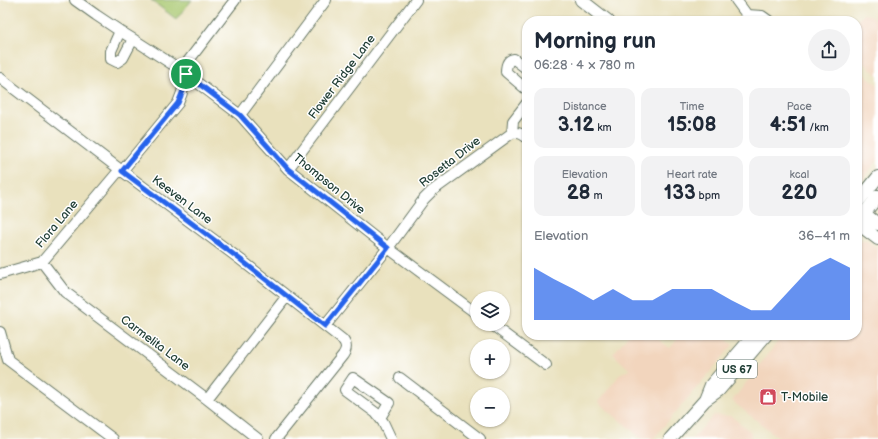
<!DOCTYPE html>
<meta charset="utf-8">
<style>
body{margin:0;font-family:"Balsamiq Sans",sans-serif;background:#f2f2f3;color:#1f2937;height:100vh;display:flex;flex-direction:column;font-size:15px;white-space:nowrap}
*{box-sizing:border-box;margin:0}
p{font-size:13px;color:#747a83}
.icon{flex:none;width:22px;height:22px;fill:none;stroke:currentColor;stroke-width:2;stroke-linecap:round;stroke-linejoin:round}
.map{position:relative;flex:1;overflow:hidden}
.details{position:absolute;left:522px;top:16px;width:340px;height:324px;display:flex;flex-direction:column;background:#fff;border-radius:16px;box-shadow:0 1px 3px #0004}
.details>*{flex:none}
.controls{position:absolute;left:470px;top:291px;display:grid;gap:8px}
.controls a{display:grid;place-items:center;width:40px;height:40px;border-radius:50%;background:#fff;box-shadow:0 1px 3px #0004;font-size:20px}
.pin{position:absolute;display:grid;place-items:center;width:34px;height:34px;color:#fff;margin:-17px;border:2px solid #fff;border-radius:50%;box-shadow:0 1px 4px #0007}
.round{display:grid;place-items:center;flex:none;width:42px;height:42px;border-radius:21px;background:#f2f2f3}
.overview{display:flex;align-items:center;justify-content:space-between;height:68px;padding:0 12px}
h1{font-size:22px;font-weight:800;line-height:30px}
.metrics{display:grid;grid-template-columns:repeat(3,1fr);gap:6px;height:68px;padding:4px 12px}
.metrics div{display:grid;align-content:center;border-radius:10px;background:#f2f2f3;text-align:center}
.metrics b{font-size:20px;font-weight:800}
.metrics small{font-size:11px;font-weight:400}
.metrics p{font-size:11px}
.chart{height:112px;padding:8px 12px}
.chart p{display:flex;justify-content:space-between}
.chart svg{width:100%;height:72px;margin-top:4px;fill:#2563eb;opacity:.7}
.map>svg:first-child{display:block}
.built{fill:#f2d5bd}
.green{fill:#a9c870;stroke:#648252}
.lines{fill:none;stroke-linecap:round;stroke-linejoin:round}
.minor-casing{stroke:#667664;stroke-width:12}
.major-casing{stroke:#667664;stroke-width:14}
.minor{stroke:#fff;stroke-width:10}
.major{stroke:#fff;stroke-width:12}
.route-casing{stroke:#fff;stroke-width:8}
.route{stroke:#2563eb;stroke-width:5}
.labels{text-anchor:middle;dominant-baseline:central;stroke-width:3;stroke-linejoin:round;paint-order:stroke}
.shield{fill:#fff;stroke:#627771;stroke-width:1}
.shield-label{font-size:11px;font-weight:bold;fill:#1f3d34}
.street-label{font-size:12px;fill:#1f3d34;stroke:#fff}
.poi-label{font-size:12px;fill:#1f3d34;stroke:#fff;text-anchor:start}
</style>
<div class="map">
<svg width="878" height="439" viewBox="0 0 878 439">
<rect width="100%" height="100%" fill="#fff"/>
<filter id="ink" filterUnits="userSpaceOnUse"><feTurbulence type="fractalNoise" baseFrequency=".025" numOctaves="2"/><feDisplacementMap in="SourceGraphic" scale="8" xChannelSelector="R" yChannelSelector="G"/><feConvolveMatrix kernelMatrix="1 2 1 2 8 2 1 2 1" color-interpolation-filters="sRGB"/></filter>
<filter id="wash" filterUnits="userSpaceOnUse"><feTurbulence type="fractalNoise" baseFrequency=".012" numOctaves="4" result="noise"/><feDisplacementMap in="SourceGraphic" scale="16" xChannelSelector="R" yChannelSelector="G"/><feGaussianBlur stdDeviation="0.9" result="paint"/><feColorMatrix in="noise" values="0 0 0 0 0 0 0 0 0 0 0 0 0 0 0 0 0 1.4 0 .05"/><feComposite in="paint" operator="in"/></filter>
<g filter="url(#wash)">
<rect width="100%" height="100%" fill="#e9e1bd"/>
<path class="built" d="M863,14L870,15L878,22V75L857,58V21Z
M857,68L878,85V160L857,187Z
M866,240L878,249V439H780L732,401L783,335H857V242Z
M628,335H652L670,348L681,335H721L733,345L653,439H642L598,402L621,373L630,370L613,354Z
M714,415L731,416L751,432V439H692Z"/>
<path class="green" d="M151,0H192L176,19Z"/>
</g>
<g filter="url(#ink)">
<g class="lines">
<defs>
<path id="minor" d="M75,0L96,15L120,31L133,39L178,68L240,115L288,169L388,248L477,314
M736,0L747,15L748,21
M747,15L762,16L769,21
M120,31L111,51V59L117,62L123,58L133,39
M527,69L514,59C507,60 506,66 506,72L527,90
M0,78L122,171L241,260L343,340C347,345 347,349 343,355L276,439
M240,115L326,0
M512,133L513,121L527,103
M288,169L416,0
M42,262L65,292L207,399L258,439
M0,274L42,262L117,173L122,171L178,103C184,90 186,78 186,64L235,0
M491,324L546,365
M325,326L388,248L424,199L432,191L512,133C518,132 523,134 527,138
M0,332L8,360L113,439
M400,378L480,439
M207,399L287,296
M380,418L389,403L353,378L345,390L376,413L383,422L391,439"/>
<path id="major" d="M581,0L608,21
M857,203L878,177
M858,209L878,224
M857,223L878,196
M857,223L878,239
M705,400L711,385L754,335
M670,439L705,400L719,390L766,335"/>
</defs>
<use href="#minor" class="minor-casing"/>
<use href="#major" class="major-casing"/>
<use href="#minor" class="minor"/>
<use href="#major" class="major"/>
</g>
</g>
<g class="lines" filter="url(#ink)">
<defs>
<path id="route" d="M186,74L240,115L288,169L388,248L325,326L241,260L122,171L178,103L183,91Z"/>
</defs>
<use href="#route" class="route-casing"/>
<use href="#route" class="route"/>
</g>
<defs>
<symbol id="shop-square" viewBox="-11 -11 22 22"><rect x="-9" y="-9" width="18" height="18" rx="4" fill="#d1495b" stroke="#fff"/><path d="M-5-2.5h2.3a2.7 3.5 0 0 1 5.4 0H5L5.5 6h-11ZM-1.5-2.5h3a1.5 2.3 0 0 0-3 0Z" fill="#fff"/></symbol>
</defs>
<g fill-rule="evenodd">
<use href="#shop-square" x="758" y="387" width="20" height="20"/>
</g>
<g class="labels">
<rect class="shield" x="717" y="360" width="40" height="18" rx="3"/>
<g class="shield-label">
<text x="737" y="369">US 67</text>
</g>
<g class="street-label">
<text transform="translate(342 77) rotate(-53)">Flower Ridge Lane</text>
<text transform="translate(450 162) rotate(-38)">Rosetta Drive</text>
<text transform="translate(329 184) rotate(39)">Thompson Drive</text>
<text transform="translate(182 200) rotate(37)">Keeven Lane</text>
<text transform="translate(57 224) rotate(-50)">Flora Lane</text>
<text transform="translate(155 343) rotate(37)">Carmelita Lane</text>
</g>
<g class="poi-label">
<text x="781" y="397">T-Mobile</text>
</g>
</g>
</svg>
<div class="controls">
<a><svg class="icon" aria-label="layers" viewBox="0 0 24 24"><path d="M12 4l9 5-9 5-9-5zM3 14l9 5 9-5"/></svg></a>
<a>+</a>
<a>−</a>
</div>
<div class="pin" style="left:186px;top:74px;background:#1e9e55"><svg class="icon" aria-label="arrive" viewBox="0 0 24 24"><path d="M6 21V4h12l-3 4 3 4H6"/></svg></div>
<section class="details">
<div class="overview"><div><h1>Morning run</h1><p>06:28 · 4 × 780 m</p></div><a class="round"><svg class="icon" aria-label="share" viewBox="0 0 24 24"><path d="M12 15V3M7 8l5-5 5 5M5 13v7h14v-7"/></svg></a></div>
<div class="metrics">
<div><p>Distance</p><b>3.12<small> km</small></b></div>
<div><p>Time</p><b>15:08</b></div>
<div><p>Pace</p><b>4:51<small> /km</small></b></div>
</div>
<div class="metrics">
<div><p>Elevation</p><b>28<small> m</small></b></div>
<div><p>Heart rate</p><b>133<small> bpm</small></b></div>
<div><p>kcal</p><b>220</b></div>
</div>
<div class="chart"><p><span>Elevation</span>36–41 m</p>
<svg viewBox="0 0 160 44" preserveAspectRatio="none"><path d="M0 44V12L10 19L20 25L30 32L40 25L50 32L60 32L70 25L80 25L90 25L100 32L110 38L120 38L130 25L140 12L150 6L160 12V44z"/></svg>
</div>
</section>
</div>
